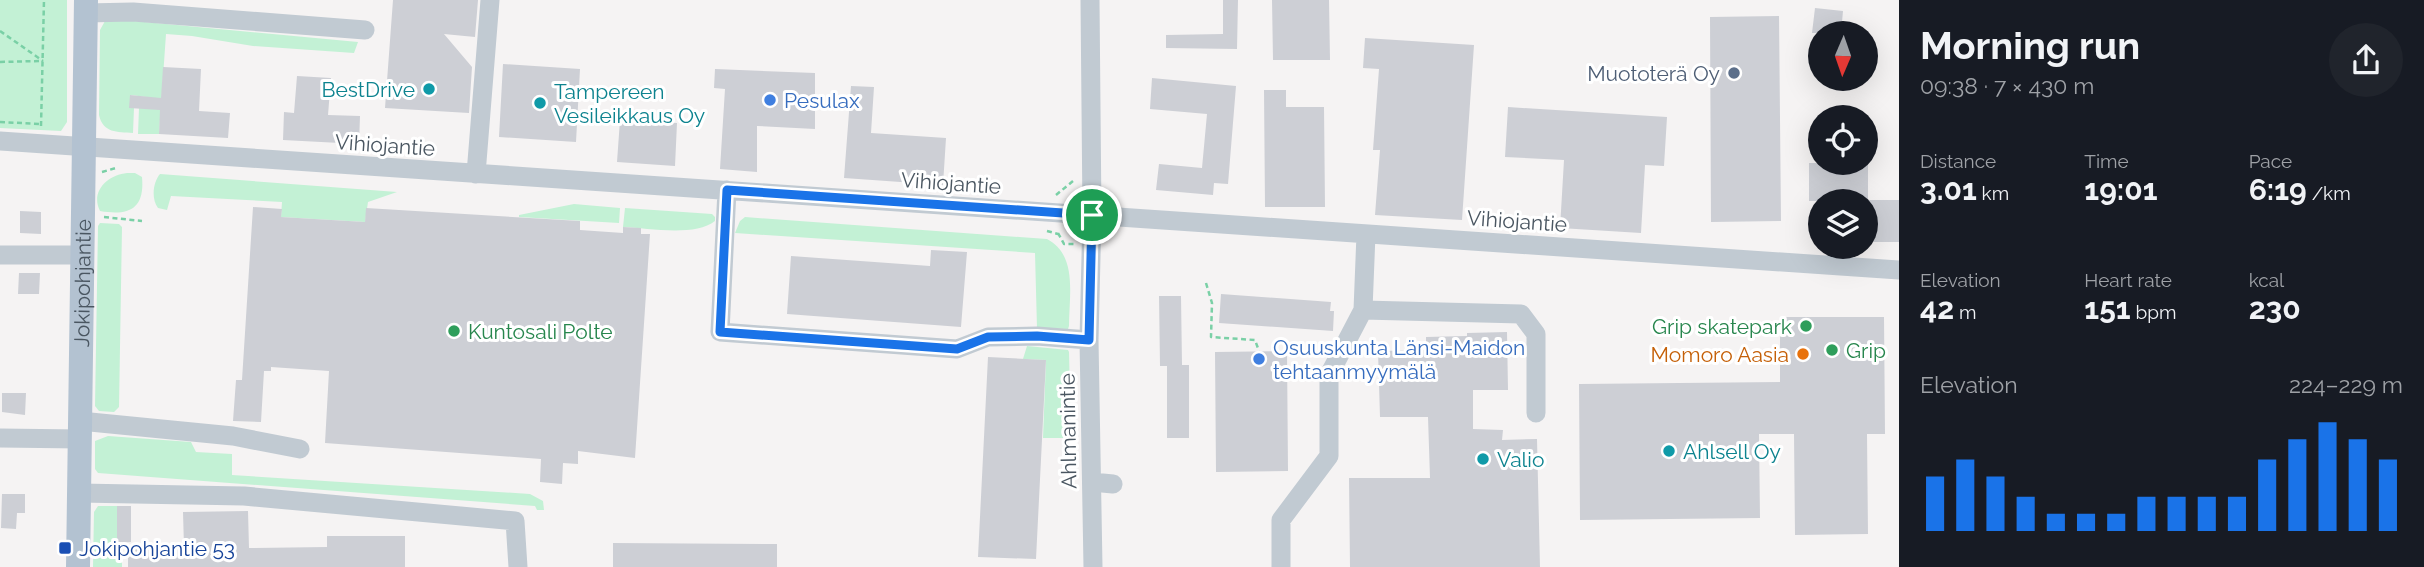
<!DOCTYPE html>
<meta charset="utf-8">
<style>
body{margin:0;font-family:Raleway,sans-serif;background:#20242c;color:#f1f3f6;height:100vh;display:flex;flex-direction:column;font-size:26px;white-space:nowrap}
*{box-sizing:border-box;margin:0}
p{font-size:23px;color:#9ea1a6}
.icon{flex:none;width:38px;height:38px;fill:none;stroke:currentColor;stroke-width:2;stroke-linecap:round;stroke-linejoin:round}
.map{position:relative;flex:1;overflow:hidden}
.panel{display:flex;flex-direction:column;background:#171b24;width:525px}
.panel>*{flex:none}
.needle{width:46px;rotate:182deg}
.controls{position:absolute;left:1808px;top:21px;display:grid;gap:14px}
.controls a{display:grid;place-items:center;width:70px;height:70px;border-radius:50%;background:#171b24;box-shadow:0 7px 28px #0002;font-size:35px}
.pin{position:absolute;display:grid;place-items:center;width:60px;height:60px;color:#fff;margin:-30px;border:4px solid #fff;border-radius:50%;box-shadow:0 2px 7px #0007}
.round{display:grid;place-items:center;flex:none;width:74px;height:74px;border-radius:37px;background:#20242c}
.headline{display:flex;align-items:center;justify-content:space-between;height:119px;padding:0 21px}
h1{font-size:38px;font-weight:700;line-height:52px}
.metrics{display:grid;grid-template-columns:repeat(3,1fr);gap:10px;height:119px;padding:7px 21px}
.metrics div{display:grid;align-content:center}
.metrics b{font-size:30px;font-weight:700}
.metrics small{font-size:19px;font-weight:400}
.metrics p{font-size:19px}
.chart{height:196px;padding:14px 21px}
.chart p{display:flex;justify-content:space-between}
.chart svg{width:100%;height:126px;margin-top:7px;stroke:#1a73e8;stroke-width:6}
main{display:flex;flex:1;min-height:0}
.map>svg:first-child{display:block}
.green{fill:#c3f1d5}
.building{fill:#cdcfd5}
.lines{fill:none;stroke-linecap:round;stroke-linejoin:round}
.path{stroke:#7ad0a6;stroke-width:2.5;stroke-dasharray:5 3.5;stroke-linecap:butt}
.minor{stroke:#c1cad2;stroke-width:19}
.major{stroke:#b3c2d1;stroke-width:24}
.route-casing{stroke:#fff;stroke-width:14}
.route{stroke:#1a73e8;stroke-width:9}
.service-dot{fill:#5c6f8a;stroke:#fff;stroke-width:2.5}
.culture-dot{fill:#0f9aa8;stroke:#fff;stroke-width:2.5}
.shop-dot{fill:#3f7fe0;stroke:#fff;stroke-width:2.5}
.leisure-dot{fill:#2e9e5b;stroke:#fff;stroke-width:2.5}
.food-dot{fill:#e8710a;stroke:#fff;stroke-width:2.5}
.transit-dot{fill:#1a4fb4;stroke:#fff;stroke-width:2.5}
.labels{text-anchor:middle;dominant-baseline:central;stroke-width:6;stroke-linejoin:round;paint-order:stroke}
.service-label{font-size:21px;fill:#4e5e75;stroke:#fff;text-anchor:end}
.culture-label{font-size:21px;fill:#0d838f;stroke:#fff;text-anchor:start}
.shop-label{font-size:21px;fill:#366cbe;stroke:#fff;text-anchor:start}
.street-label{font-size:21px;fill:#4a5661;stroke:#fff}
.leisure-label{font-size:21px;fill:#27864d;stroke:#fff;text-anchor:start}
.food-label{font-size:21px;fill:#c56008;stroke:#fff;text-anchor:end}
.transit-label{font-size:21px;fill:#164399;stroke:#fff;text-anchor:start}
</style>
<main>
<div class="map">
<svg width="1899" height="567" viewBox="0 0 1899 567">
<rect width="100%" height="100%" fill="#f5f3f3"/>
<path class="green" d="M0,0H67V122L61,131L0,128Z
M113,19L358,42L354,53L253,46L192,36L166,34L159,134H138L139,108L146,97L131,95L134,108L133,133C117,132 103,133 99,115L100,30L105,21Z
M127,173H135L142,177C145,209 129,216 100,211C90,191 108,175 127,173Z
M160,174L397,192L368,202L365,222L281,217L282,202L171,196L167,210L158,208C151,199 153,182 160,174Z
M574,204L620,208L619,223L519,217V215Z
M625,208L712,214L715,217V221C695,237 648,228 623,227Z
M745,217L1047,239C1078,255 1069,296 1069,326L1068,329L1037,328L1035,253L735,233L740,221Z
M100,223L119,224L122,227L119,407L114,412L99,411L95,406L98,226Z
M1027,346L1068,350L1069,352L1071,436L1069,438H1043L1046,360L1023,359Z
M108,436L191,442L196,452L232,454V475L530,494L543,501L544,510H537L535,506L98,473L95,469V441Z
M98,506H117V542L122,543V567H93L94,512Z"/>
<path class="building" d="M393,0H478L475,37L444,34L472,67L469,113L385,108Z
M1223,0H1238L1237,49L1166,48V35L1223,34Z
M1272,0H1329L1330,60H1273Z
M1815,8L1843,11L1841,33H1812Z
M1779,16L1781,221L1711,222L1710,17Z
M1365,38L1474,45L1462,220L1375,215L1380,150H1373L1379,69L1363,68Z
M503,64L580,69L576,142L499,137Z
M163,67L201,69L199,111L230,113L228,138L159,134L160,110L129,108L130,95L161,98Z
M715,69L815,73V129L757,126V172L720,169L725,89L714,88Z
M297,76L331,78L328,115L360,116L359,144L283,140L284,112L294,113Z
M1152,78L1236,86L1228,184L1214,183L1213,195L1156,190L1159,164L1202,168L1207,114L1150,109Z
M851,86L874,87L871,133L946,138L943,185L844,178Z
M1264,90H1286V107H1324L1325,207H1265Z
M1508,107L1667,117L1664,166L1645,165L1641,233L1560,228L1564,160L1505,157Z
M620,120L677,123L675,166L617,162Z
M1809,163H1868V200H1899V242H1866V201H1809Z
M253,207L282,209L281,217L365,222L366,208L580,221V230L623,233V227L641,228V234H650L635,458L578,451V464L563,463L562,484L540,482L541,459L325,443L329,371L271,367V371H264L261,422L233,421L236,380H242Z
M20,211L41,212V234L20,233Z
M931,250L967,252L961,327L787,314L791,256L930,266Z
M19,273H40L39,294H18Z
M1221,294L1331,302L1330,311H1334L1333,331L1219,323Z
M1159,296H1181L1182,365H1189V438H1167V366H1160Z
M1780,317H1884L1885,434H1867L1868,534L1795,535L1794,434H1759L1760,518L1580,520L1579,384L1780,382Z
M1507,332L1508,390H1473V429L1503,430L1502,440L1537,439L1540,567H1350L1349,478H1430L1428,417H1380L1378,351L1426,350V337L1467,336V333Z
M1287,351L1288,471L1216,472L1215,352Z
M988,357L1046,360L1036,559L978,557Z
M2,393H26L25,415L2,412Z
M2,494H25V513H17L16,529L1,528Z
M117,506H131V542L117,543Z
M248,511L249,548L327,547V536H405V567H128V548L184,547L183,512Z
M613,543L777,544V567H613Z"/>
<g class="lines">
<path class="path" d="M0,31L43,61
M0,62L39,61
M0,122L41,124
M41,126L44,0
M102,172L116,168
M1056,195L1073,181
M104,217L142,221
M1047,231L1058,234
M1058,233L1064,244H1076
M1206,283L1212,303L1211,337L1255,340L1259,351"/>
<path class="minor" d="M1090,0L1092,215L1089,340L1093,567
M86,13L133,12L365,30
M0,141L1899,270
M476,174L490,0
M727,190L720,332L957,349L988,337L1037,336L1089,340
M0,255H82
M1363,310L1521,314L1536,334V413
M80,421L233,436L300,449
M0,438L80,439
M1092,482L1113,484
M79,493L244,496L515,521L518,567
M1281,567V520L1329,456V375L1363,310L1366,234"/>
<path class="major" id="s1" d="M78,567L86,0"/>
</g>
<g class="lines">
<defs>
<path id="route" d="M727,190L1092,215L1089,340L1037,336L988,337L957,349L720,332Z"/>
</defs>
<use href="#route" class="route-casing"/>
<use href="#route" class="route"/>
</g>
<circle class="service-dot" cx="1734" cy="73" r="7"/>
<g class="culture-dot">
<circle cx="429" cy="89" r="7"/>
<circle cx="540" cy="103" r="7"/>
<circle cx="1669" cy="451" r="7"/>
<circle cx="1483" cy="459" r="7"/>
</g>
<g class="shop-dot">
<circle cx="770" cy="100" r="7"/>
<circle cx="1259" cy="359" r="7"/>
</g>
<g class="leisure-dot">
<circle cx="1806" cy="326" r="7"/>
<circle cx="454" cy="331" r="7"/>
<circle cx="1832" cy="350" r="7"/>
</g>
<circle class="food-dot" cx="1803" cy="354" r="7"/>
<rect class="transit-dot" x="58" y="541" width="14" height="14" rx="3.5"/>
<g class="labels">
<g class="service-label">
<text x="1720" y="73">Muototerä Oy</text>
</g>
<g class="culture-label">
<text x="415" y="89" text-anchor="end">BestDrive</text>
<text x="554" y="91">Tampereen<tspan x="554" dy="24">Vesileikkaus Oy</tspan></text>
<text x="1683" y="451">Ahlsell Oy</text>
<text x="1497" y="459">Valio</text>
</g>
<g class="shop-label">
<text x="784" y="100">Pesulax</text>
<text x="1273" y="347">Osuuskunta Länsi-Maidon<tspan x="1273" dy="24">tehtaanmyymälä</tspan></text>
</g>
<g class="street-label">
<text transform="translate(385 145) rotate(4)">Vihiojantie</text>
<text transform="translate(951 183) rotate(4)">Vihiojantie</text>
<text transform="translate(1517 221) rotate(4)">Vihiojantie</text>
<text stroke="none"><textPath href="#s1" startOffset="284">Jokipohjantie</textPath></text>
<text transform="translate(1068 431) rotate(-91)">Ahlmanintie</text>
</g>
<g class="leisure-label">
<text x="1792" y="326" text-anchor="end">Grip skatepark</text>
<text x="468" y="331">Kuntosali Polte</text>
<text x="1846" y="350">Grip</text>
</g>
<g class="food-label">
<text x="1789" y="354">Momoro Aasia</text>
</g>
<g class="transit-label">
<text x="79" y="548">Jokipohjantie 53</text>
</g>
</g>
</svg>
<div class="controls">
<a><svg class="needle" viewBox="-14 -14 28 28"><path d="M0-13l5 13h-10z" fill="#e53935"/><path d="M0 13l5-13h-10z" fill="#9ea1a6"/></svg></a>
<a><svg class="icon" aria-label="locate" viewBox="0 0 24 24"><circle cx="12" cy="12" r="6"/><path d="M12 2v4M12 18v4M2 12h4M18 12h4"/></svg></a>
<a><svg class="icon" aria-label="layers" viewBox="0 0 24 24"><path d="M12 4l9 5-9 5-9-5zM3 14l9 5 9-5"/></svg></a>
</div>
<div class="pin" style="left:1092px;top:215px;background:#1e9e55"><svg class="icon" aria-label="arrive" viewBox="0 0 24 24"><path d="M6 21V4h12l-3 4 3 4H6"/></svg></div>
</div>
<section class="panel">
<div class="headline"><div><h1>Morning run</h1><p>09:38 · 7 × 430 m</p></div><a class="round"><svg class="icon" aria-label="share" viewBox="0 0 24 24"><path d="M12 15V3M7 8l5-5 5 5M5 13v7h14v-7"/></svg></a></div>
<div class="metrics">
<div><p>Distance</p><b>3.01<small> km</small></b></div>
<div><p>Time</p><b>19:01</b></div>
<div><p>Pace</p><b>6:19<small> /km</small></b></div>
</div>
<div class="metrics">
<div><p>Elevation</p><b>42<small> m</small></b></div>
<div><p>Heart rate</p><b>151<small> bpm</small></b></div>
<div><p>kcal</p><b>230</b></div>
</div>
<div class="chart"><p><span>Elevation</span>224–229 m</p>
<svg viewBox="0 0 160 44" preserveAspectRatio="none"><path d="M5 44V25M15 44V19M25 44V25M35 44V32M45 44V38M55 44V38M65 44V38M75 44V32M85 44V32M95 44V32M105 44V32M115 44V19M125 44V12M135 44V6M145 44V12M155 44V19"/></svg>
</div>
</section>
</main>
